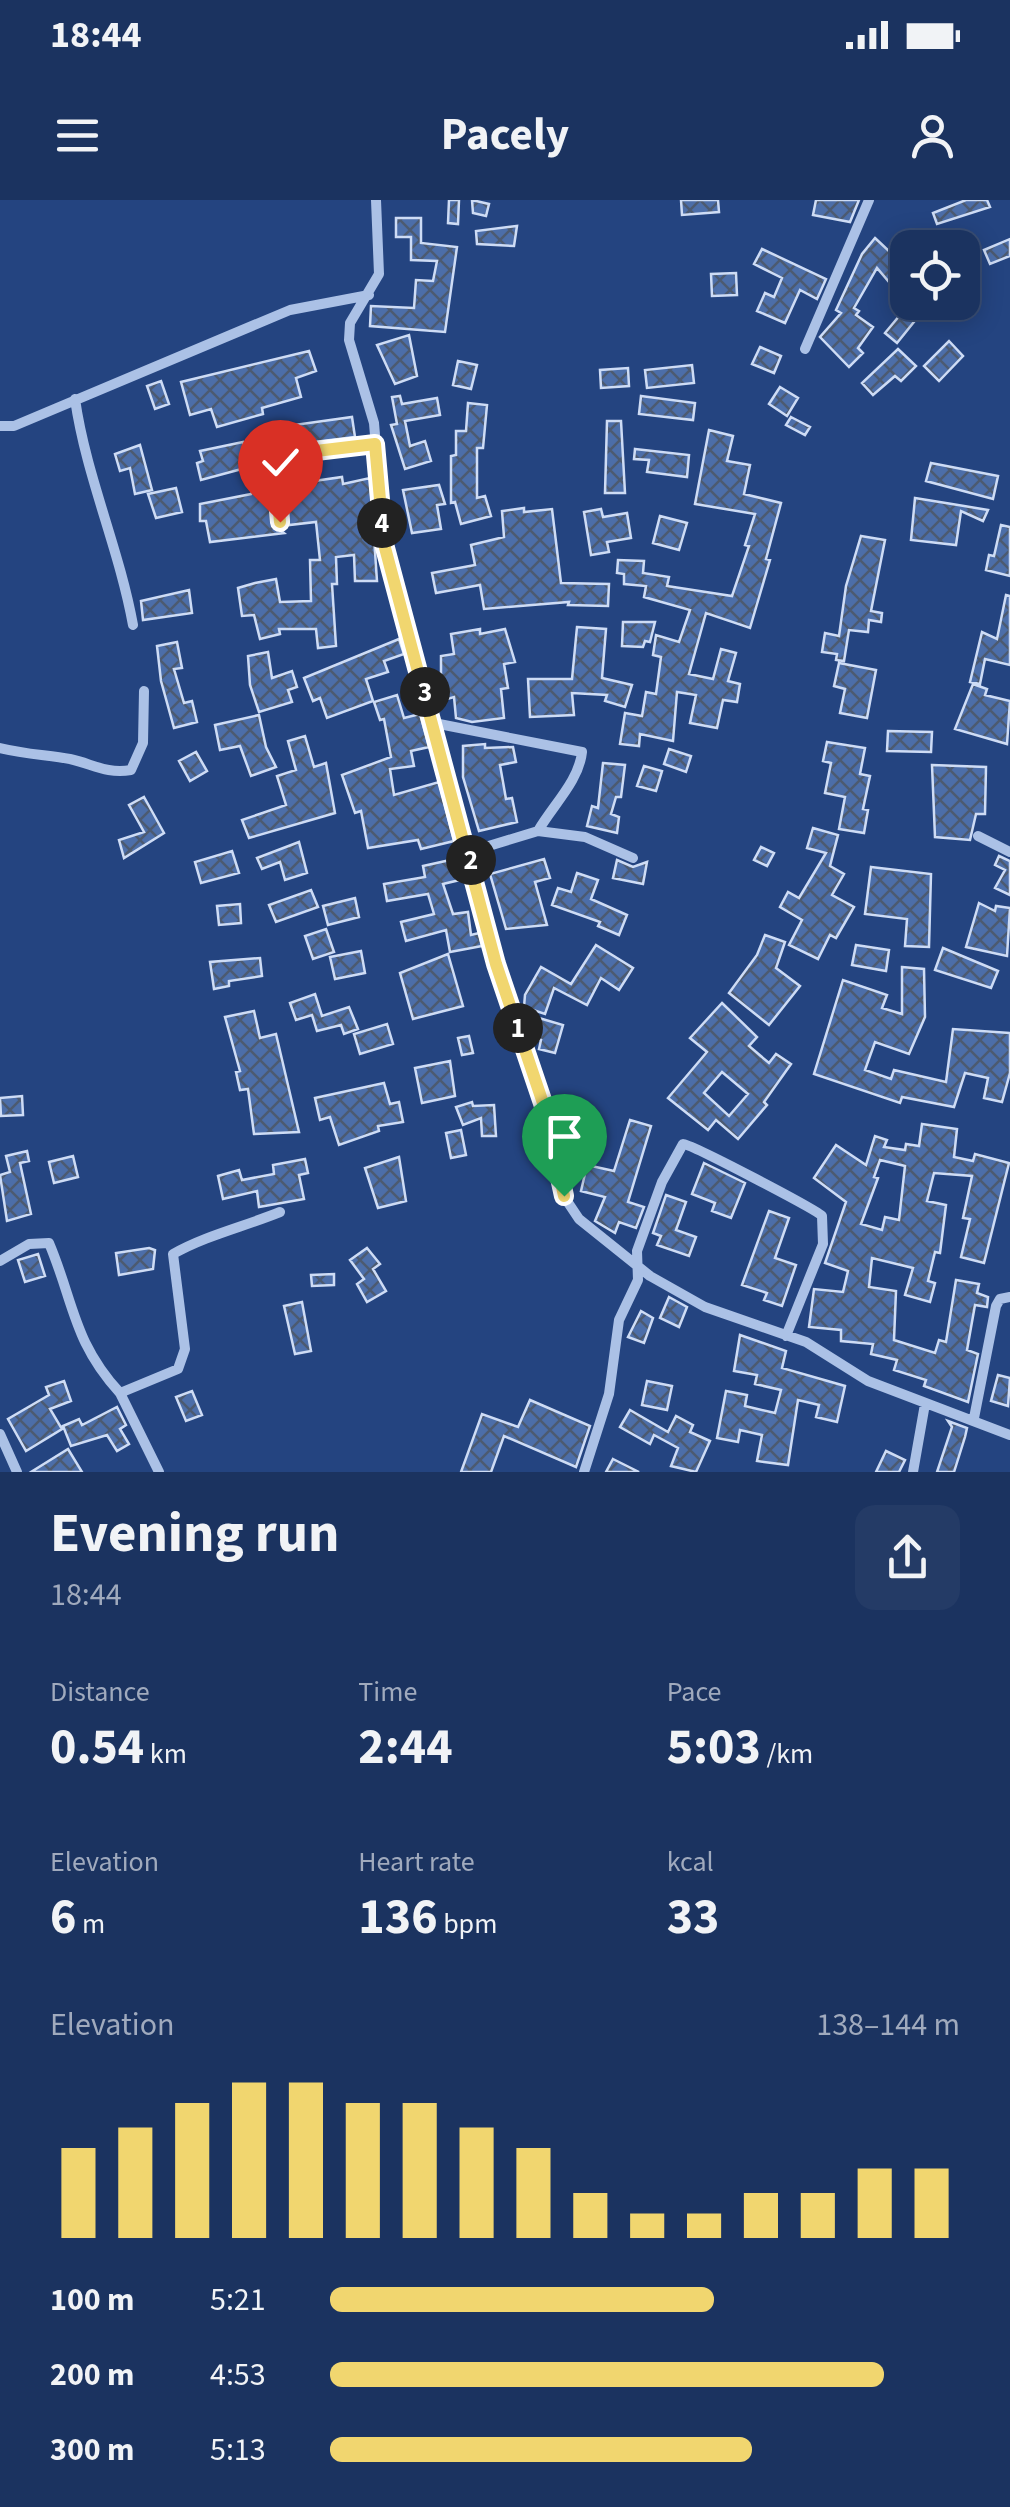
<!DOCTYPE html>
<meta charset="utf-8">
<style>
body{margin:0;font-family:"Source Sans 3",sans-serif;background:#243b66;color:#f1f3f6;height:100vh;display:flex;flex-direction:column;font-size:38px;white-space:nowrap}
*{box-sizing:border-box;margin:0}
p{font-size:32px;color:#a0aabd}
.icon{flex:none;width:55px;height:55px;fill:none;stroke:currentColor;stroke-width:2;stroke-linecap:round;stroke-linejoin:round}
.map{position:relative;height:1272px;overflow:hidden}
.drawer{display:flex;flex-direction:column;background:#1b3360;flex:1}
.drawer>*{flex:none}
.tools{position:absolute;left:890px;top:30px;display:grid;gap:20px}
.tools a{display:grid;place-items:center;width:90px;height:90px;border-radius:20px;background:#1b3360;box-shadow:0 5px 25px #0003,0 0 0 2px #394e75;font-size:50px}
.pin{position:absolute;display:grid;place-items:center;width:85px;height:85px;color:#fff;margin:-102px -42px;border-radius:50% 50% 50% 0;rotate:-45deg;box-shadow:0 0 10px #0007}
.pin .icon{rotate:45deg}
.km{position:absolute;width:50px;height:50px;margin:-25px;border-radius:50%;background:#222;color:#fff;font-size:28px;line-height:50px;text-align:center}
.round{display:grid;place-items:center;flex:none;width:105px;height:105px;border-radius:20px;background:#243b66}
.overview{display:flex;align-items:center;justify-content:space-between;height:170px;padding:0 50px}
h1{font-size:55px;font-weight:700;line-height:75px}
.stats{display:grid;grid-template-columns:repeat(3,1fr);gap:15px;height:170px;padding:10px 50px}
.stats div{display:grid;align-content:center}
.stats b{font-size:50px;font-weight:700}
.stats small{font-size:28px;font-weight:400}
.stats p{font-size:28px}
.chart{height:280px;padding:20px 50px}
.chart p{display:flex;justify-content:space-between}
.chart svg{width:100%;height:180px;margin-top:10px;stroke:#f1d66f;stroke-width:6}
ul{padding:0 50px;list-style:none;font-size:32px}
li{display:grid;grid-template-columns:160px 120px 1fr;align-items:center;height:75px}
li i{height:25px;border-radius:12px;background:#f1d66f}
.status{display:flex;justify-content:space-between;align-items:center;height:70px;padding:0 50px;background:#1b3360;direction:ltr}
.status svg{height:28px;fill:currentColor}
header{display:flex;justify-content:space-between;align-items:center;height:130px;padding:0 50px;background:#1b3360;font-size:45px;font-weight:700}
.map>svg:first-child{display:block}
.building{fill:url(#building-cross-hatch);stroke:#cedcf5;stroke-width:2.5;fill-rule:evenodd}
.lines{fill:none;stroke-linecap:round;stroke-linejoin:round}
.street{stroke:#abc1e6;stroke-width:10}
.route-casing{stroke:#fff;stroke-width:20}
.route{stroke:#f1d66f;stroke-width:12}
</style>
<div class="status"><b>18:44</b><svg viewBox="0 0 49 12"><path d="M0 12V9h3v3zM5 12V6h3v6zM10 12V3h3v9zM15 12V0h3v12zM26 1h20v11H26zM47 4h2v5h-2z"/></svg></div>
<header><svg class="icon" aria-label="menu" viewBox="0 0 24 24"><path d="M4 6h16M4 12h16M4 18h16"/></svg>Pacely<svg class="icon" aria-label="person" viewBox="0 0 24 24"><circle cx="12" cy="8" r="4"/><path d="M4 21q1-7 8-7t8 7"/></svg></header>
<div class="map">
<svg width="1010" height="1272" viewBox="0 0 1010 1272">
<defs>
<pattern id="building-cross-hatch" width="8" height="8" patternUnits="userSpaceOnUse" patternTransform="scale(2.5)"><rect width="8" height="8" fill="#4c6ea9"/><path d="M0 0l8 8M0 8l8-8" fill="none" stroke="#4c5a71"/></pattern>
</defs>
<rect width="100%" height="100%" fill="#244480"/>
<path class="building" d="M449,0H459L458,24L448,23Z
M472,0L489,4L486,16L473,13Z
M681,0H718L719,12L682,15Z
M816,0H859L850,22L813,15Z
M966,0H987L990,7L937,24L933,13Z
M396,18H421V43L457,47L445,132L370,126L371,106L414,108L416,80L433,81L437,61L411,60V37H396Z
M517,26L514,46L477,44L476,31Z
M875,38L907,68L889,82L877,68L854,108L859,111L856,115L873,127L858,148L863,153L849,167L820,137L841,113L836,110L862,54Z
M1010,39V56L990,64L984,50Z
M762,49L826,79L817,99L800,90L785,123L757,111L765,93L774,97L782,78L754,64Z
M736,73L737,95L712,96L711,74Z
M897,102H930L897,143L885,133L905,109Z
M409,135L417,176L395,184L377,145Z
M949,141L963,156L939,181L924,166Z
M760,147L781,156L774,173L752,164Z
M898,149L916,166L901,181L895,176L873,195L862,183Z
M309,151L316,171L296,178L301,197L262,208L263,214L217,227L211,209L190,215L181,182Z
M458,161L477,165L471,189L453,185Z
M692,165L694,183L647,188L645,170Z
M628,168L629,186L601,188L600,170Z
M161,181L169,204L155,209L147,186Z
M780,187L798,198L787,216L769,204Z
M400,196L402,204L437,198L440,215L405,221L410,246L425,241L431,261L405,269L391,225L397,224L392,197Z
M641,196L695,203L693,220L639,214Z
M468,203L487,205L483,248H477V298L485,296L491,316L461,324L455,302L451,303V256L456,255V231H466Z
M352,217L355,237L290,245L287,226Z
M791,217L810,227L805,235L786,225Z
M607,221H621L625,293H605Z
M709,230L733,236L727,261L750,265L744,294L781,303L766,359L770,360L750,428L706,413L689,474L713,479L721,449L736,453L728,481L740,484L737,502L723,500L717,528L690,523L696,495L677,492L673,541L640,534L639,546L620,544L625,513L642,516L646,492L656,494L661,457L653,455L656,435L679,442L690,410L644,397L646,386L624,384V374L617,373L618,360L644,361L643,373L669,377L667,386L732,396L749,346L745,345L755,314L695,304Z
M243,242L249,267L201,280L197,263L203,261L200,251Z
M140,245L152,290L135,294L130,268L120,271L115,254Z
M635,249L689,255L687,277L647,272L649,260L634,259Z
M266,255L272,323L284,333L210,342L206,321H200V304L251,294L255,288L248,259Z
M931,263L998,276L993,299L926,281Z
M297,265L300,283L342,277L343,284L370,278L377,381H355L354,355L336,357L337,384H332L336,446L318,448L316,429H279L280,434L260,439L254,415L242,416L238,388L255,383L276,379L280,402L311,401L310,360H320L316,322L289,325L284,267Z
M439,285L445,304L437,305L441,329L412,333L403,290Z
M176,288L182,312L156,318L148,294Z
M915,298L952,304L988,310L983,321L961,311L956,345L911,340Z
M524,308V312L552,309L561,383L609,384L608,406L568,405L569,402L484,409L480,385L436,393L432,373L475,365L471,345L504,337L502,311Z
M601,309L603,317L627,313L631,338L607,342L609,352L591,355L584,312Z
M660,316L687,323L679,350L653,343Z
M1001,325L1010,327V376L986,370L989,355L994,356Z
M861,336L885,340L871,411L882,413L881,422L869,420L868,432L849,430L844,461L836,460L837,454L822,452L825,433L839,436L846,386Z
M189,390L192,413L143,420L141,401Z
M1006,395L1010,396V465L985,459L980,484L970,482L982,432L997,439Z
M623,422H655L650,442L645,441L643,447L622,446Z
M577,427L606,429L602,478L632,485L625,507L605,501L607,495L572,493L574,515L530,517L528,479H572Z
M480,429V434L505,429L515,462L504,464L508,488L501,489L504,518L472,522L456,518L454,497L447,499L441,477V456L454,454L451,434Z
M399,439L404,454L384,461L388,472L366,479L373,501L327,518L320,498L313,501L304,478Z
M177,442L182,468L174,469L184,503L192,501L197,522L174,528L161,481L157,446Z
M268,452L272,478L292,471L297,487L288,490L292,502L259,512L250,485L248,456Z
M839,463L876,470L867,518L840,513L845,489L834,486Z
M973,484L987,489L985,495L1010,501L1007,544L955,529Z
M397,495L404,518L420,514L429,547L411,551L414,566L390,569L394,595L439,582L454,641L421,649L418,640L368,648L361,611L355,613L342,575L391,557L384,519L380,520L374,502Z
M259,515L266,547L276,567L251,576L240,546L220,550L215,525Z
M888,531L932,532L931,552L887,551Z
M305,536L314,567L326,563L335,613L249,638L242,620L286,605L277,576L296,570L288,541Z
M827,542L865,548L860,574L870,576L863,609L868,610L864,633L839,629L845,597L825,593L831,563L823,561Z
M485,544V548L513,547L516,562L500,565L506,599L512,598L517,622L479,631L463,577V546Z
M669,549L691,556L686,572L664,564Z
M196,552L207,571L190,581L179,561Z
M603,563L625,565L621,597H616L611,614L619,617L617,633L587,626L592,606L598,608Z
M932,565L986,567L985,614H976L970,640L935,637Z
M644,566L662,571L656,591L637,586Z
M144,597L164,633L124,658L119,640L144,632L129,605Z
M813,628L838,635L830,666L844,674L832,695L854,707L836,738L830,735L818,759L789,745L802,720L780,707L788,692L799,698L826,653L807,648Z
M299,642L307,673L285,680L280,662L262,669L257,658Z
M761,647L774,653L767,666L754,660Z
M232,651L239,673L201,683L195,662Z
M999,656L1010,661V695L995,688L1005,670L995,665Z
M459,658L464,679L443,684L453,714L468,712L471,735L479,733L482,746L450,752L446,730L406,741L401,722L434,714L428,694L387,701L384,684L425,677L423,666Z
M544,659L550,678L535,682L547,725L506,729L490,674Z
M617,660L633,667L647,662L643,684L613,678Z
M871,667L931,674L929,747L905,746L907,719L865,714Z
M577,673L598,680L591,699L627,715L619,735L598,726L600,722L552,705L558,688L571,692Z
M311,690L318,707L276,722L269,705Z
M355,698L359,717L328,725L323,706Z
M979,703L995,711L996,706L1010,708L1007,756L966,747Z
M240,704L241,723L219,725L217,706Z
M326,729L334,752L313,759L305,736Z
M765,735L785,742L776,768L800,786L769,825L729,793L757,755Z
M596,745L633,768L619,790L601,778L587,805L554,788L545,814L524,807L525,795L541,767L571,784Z
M856,745L889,750L886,771L852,765Z
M943,748L998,771L991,788L935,770Z
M361,751L365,773L335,779L330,757Z
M448,754L463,806L413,819L400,773Z
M260,758L262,776L229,781V786L214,789L210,762Z
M902,767L924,769L925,817L909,854L875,842L865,870L891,879L894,870L946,882L953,829L1010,833V873L1002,902L984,898L988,878L965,873L954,907L902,897L900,903L814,874L843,780L887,795L882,808L902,814Z
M315,794L322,816L349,807L358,829L344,834L341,825L317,831L312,815L296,820L290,803Z
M722,803L757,837L749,846L769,863L776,854L791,864L764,902L767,905L738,939L716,920L708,930L668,898L707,852L690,838ZM722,872L748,894L729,916L704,893Z
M254,811L260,838L276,834L299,932L254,934L248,889L240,890L236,872L240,871L225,817Z
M539,818L563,825L555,853L539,849L541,840L534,838Z
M387,824L393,844L360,854L354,834Z
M469,836L473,853L462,855L458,838Z
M450,861L455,896L422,903L415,868Z
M384,883L390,904L399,902L403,922L378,926L379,931L339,945L330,917L320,920L315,898Z
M22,896L23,915L1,916L0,898Z
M472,902L473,906L494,905L496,936H482L481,918L463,925L456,907Z
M630,920L651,926L628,1002L644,1007L636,1028L619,1022L615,1033L595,1021L605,997L581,991L587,965L614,971Z
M922,924L957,929L954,957L973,961L975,954L1009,963L984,1063L961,1057L970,1019L963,1018L972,976L934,973L927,1001L946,1005L940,1053L935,1052L928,1081L935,1083L930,1102L905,1095L913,1068L872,1058L869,1087L896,1091L894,1140L935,1153L939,1140L946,1142L956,1080L979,1084L977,1093L988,1097L987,1107L975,1105L967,1150L978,1154L968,1202L924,1186L926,1180L894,1170L897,1160L871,1154L873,1144L841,1141V1130L809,1127L814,1089L843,1092L848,1071L825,1063L846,1002L814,978L836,945L866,965L875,936L887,940L884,947L905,950L906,944L919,946ZM880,960L905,966L899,1020L885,1017L882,1030L861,1024L878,978L874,977Z
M461,930L466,955L451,958L446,933Z
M27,951L29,961L20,963L31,1014L7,1021L0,975L10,972L6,956Z
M73,956L78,977L54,983L49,962Z
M399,957L406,1001L378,1008L365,968Z
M305,959L308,973L299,975L304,999L259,1007L257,991L223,999L218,976L239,970L242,980L274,974L273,965Z
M704,963L745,983L731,1018L712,1011L715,1003L692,994Z
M666,995L686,1002L676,1030L696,1037L689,1056L657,1045L661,1036L653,1033Z
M769,1011L789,1018L775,1058L796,1065L782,1106L764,1100L767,1093L742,1085Z
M149,1048L155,1050L153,1069L119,1075L116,1053Z
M367,1048L380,1064L373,1069L386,1091L367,1102L357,1084L364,1079L350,1060Z
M38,1054L45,1076L25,1082L18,1060Z
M334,1074V1085L312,1086L311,1075Z
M669,1097L687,1107L679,1127L660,1118Z
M302,1102L311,1151L295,1154L284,1106Z
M641,1111L653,1118L644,1143L628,1137Z
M740,1135L786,1151L782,1168L845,1186L837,1222L816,1217L819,1205L798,1200L788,1265L757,1261L762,1235L740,1230L738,1242L717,1238L726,1191L747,1195L745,1206L775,1213L781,1190L755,1184L757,1175L734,1171Z
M998,1175L1010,1178L1008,1206L991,1201Z
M64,1181L71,1201L50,1209L62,1229L26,1251L8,1219L49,1195L46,1187Z
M647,1181L672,1186L667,1210L642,1205Z
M192,1191L202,1215L186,1221L176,1197Z
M530,1200L590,1226L576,1267L504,1236L491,1272H461L482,1214L518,1227Z
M117,1207L126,1225L120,1229L129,1244L117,1251L107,1235L71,1246L63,1226L79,1219L82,1225Z
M630,1210L668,1232L676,1216L693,1225L690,1232L710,1241L696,1272L671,1266L678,1248L654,1235L650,1244L620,1227Z
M948,1221L967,1228L965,1237L954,1272H937L952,1227Z
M68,1249L82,1272H31Z
M886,1251L905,1260L899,1272H876Z
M613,1259L639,1272H606Z"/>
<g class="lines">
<path class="street" d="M376,0L379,74L350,123L349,140L374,223L384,344L496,764L545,909L563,995L579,1019L650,1076L705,1107L806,1142L868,1181L1010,1235
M805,149L869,0
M75,199C86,276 119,348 133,425
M0,226H14L290,110L369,95
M281,322L274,256L375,244
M434,523L582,552C579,581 553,605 538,631L469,652
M0,548C24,554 47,555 70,559C93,564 106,574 131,570L143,543L144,491
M538,631L585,637L633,658
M978,636L1010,652
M0,1061L29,1044L49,1043C74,1102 73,1142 120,1193L178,1169L185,1149L173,1054C207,1035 243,1027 280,1012
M120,1193L159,1272
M974,1218L996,1106L1000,1099L1010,1097
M0,1234L17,1272
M584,1272L609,1194L619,1120L638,1080L637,1051L662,982L683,944C691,944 817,1010 822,1016L823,1044L786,1136
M913,1272L925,1204"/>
</g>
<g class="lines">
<defs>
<path id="route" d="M280,322L274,256L375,244L384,344L496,764L545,909L564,996"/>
</defs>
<use href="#route" class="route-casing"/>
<use href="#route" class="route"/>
</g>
</svg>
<div class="tools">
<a><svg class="icon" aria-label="locate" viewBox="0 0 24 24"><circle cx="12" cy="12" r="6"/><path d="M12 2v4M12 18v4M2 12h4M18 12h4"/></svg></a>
</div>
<div class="pin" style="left:564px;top:996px;background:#1e9e55"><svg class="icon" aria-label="arrive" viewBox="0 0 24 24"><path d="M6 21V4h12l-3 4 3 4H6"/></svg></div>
<div class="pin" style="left:280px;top:322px;background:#d93025"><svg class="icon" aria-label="check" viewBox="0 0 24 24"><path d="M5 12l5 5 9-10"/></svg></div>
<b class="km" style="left:518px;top:828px">1</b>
<b class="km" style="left:471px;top:660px">2</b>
<b class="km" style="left:425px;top:492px">3</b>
<b class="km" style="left:382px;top:323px">4</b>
</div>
<section class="drawer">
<div class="overview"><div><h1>Evening run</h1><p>18:44</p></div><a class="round"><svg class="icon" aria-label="share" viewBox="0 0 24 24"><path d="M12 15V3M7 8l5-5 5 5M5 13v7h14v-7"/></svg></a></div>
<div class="stats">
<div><p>Distance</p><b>0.54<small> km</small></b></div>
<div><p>Time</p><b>2:44</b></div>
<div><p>Pace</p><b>5:03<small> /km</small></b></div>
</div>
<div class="stats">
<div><p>Elevation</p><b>6<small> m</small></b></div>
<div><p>Heart rate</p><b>136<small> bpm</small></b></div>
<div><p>kcal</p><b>33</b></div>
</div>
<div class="chart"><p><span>Elevation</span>138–144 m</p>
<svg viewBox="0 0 160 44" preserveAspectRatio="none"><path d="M5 44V22M15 44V17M25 44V11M35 44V6M45 44V6M55 44V11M65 44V11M75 44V17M85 44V22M95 44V33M105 44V38M115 44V38M125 44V33M135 44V33M145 44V27M155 44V27"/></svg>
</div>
<ul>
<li><b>100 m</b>5:21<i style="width:61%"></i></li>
<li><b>200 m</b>4:53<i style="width:88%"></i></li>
<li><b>300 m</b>5:13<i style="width:67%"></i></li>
</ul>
</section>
